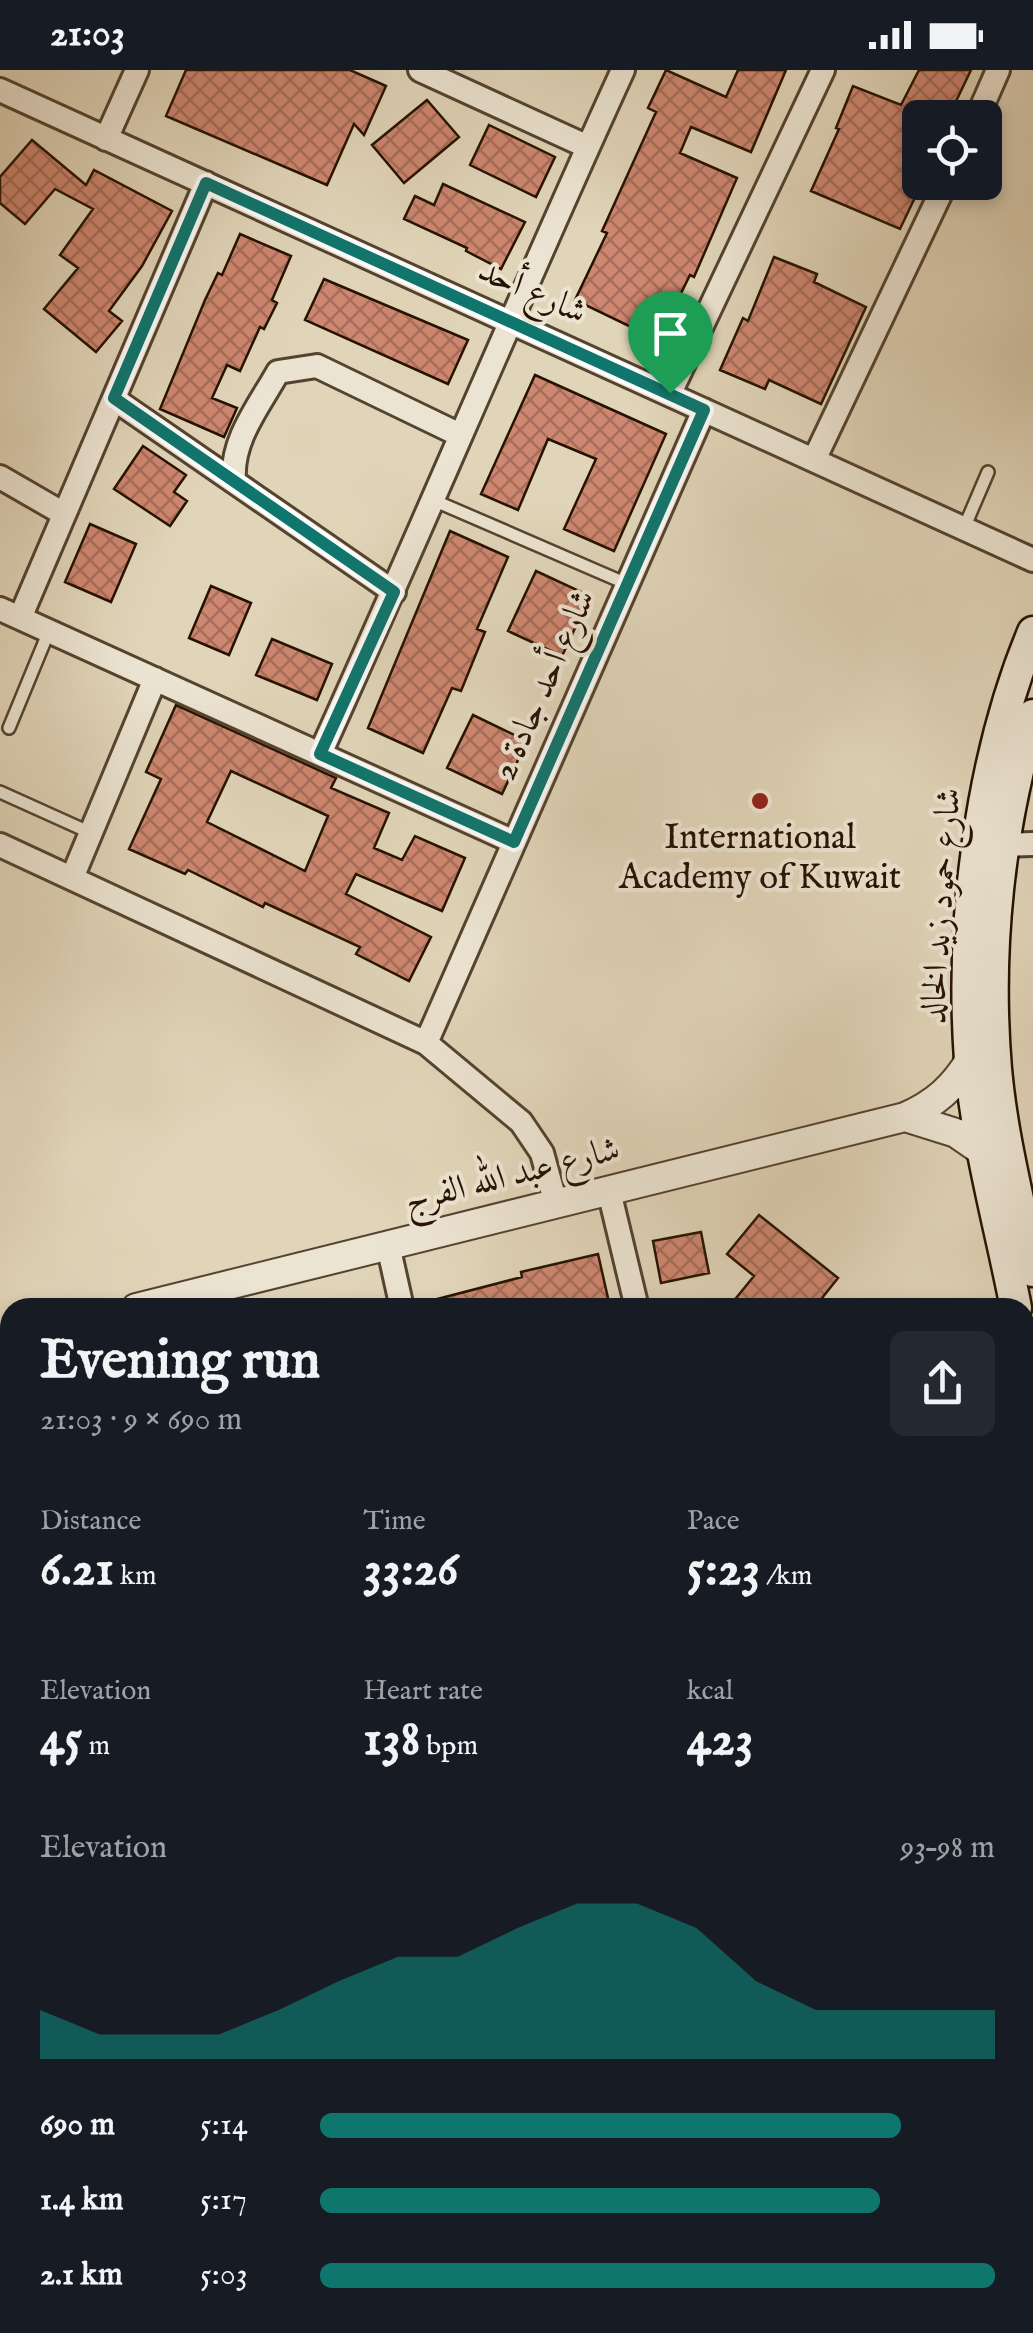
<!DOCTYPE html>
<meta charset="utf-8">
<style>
body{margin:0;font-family:"IM FELL English",Amiri,serif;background:#242831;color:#f1f3f6;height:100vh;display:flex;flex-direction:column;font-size:38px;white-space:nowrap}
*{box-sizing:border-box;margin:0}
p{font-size:32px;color:#9ea1a6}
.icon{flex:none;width:55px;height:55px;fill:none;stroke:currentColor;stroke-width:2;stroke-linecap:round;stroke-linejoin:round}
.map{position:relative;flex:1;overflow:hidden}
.panel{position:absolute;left:0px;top:1228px;width:1035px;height:1038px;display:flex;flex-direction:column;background:#171b24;border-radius:30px 30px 0 0;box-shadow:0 5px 15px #0003}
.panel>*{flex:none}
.controls{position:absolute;left:902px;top:30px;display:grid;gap:20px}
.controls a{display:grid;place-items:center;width:100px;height:100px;border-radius:15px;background:#171b24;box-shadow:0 5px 15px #0003;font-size:50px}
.pin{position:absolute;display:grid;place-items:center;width:85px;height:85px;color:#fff;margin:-102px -42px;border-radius:50% 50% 50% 0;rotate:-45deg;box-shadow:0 0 10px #0007}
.pin .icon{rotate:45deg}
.round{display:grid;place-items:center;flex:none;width:105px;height:105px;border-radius:15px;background:#242831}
.headline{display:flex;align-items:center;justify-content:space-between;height:170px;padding:0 40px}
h1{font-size:55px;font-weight:700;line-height:75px}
.figures{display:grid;grid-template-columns:repeat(3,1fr);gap:15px;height:170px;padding:10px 40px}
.figures div{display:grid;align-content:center}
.figures b{font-size:50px;font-weight:700}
.figures small{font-size:28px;font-weight:400}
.figures p{font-size:28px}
.chart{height:280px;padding:20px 40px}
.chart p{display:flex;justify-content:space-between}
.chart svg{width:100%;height:180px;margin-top:10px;fill:#0f766e;opacity:.7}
ul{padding:0 40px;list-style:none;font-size:32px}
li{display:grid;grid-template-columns:160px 120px 1fr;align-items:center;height:75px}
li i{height:25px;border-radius:12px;background:#0f766e}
.status{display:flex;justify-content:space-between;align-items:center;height:70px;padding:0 50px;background:#171b24;direction:ltr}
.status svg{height:28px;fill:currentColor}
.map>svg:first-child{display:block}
.building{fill:url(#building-cross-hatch);stroke:#251201;stroke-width:2.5;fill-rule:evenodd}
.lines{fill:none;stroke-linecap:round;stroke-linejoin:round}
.service-casing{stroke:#54432f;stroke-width:16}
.minor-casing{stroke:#54432f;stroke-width:28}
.tertiary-casing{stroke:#54432f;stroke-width:32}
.secondary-casing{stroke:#251201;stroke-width:35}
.trunk-casing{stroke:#251201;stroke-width:40}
.motorway-casing{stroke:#251201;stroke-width:45}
.service{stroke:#ece4d2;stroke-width:11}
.minor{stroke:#ece4d2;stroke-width:22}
.tertiary{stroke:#ece4d2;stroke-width:28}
.secondary{stroke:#ece4d2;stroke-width:30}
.trunk{stroke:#e0ba7c;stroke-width:35}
.motorway{stroke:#e0ba7c;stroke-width:40}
.route-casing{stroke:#fff;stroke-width:20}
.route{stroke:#0f766e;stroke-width:12}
.poi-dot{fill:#8f2418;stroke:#ece4d2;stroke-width:4}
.labels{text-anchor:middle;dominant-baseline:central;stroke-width:8;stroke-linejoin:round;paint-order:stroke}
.street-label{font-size:35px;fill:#251201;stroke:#ece4d2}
.poi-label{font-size:35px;fill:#251201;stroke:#ece4d2}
</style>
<div class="status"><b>21:03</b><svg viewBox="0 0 49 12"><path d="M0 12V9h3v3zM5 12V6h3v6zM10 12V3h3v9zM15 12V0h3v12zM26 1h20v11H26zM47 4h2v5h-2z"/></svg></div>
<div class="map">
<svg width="1033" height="2263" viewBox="0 0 1033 2263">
<defs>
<pattern id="building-cross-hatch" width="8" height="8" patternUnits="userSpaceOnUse" patternTransform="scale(2.5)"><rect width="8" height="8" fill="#ce8770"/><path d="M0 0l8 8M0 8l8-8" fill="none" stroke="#a76d5a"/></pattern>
</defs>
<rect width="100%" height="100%" fill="#e1d5b9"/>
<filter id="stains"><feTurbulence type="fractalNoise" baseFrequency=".002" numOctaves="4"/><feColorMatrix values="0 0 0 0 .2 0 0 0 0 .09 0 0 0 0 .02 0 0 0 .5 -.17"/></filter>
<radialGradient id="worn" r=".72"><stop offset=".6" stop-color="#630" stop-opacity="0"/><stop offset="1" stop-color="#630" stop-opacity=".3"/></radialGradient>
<path class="building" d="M186,0H350L386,16L364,65L354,54L327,115L166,46Z
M666,0L726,27L738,0H786L751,82L691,57L680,83L737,108L694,207L690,205L658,270L575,230L607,163L602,161L656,42L648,38Z
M919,0H971L948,48H920V117L900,159L811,121L839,59L836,58L853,16L901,35Z
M427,30L459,67L404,113L372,75Z
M489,55L555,87L536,127L470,95Z
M32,70L86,115L94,100L172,141L142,196L109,241L122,251L96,282L44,239L78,198L60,185L93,139L55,119L25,154L0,133V107Z
M443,114L525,152L501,199L466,181L467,178L404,149L415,126L434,135Z
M240,164L291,186L272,230L277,233L264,259L260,257L240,301L227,295L212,328L237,338L224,367L160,339L205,230L218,203L222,205Z
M774,187L817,204L814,212L866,237L821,334L769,310L765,319L720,300L743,248L748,251Z
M324,209L468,270L448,314L305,250Z
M535,305L666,364L614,481L564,459L596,389L548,369L518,440L481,424Z
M143,376L186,405L174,422L187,431L170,456L114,419Z
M90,454L136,474L111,532L65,512Z
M450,461L508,487L477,559L485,562L461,621L452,618L423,683L368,658Z
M536,501L590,526L562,586L508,561Z
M211,516L251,533L229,585L189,568Z
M272,569L332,594L317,630L256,605Z
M176,635L336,708L331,718L389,743L374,778L402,790L415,766L465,788L442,841L356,804L346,824L431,867L409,911L356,884L360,877L265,833L263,837L188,800L185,804L129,779L161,709L146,702ZM231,701L328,746L305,801L207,752Z
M473,645L527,671L502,724L447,698Z
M759,1145L838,1208L814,1238H728L754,1206L727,1184Z
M701,1162L709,1203L661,1213L653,1171Z
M598,1184L608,1228L565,1238H427L426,1232L522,1207L521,1202Z"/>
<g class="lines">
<defs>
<path id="service" d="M433,430L627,514
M964,458L988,402
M9,658L49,561
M0,722L91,763
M0,1620L10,1617
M1025,1840L1033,1838
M1025,1891L1033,1889"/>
<path id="minor" d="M420,0L588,77
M0,20L1033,490
M977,48L998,0
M106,69L137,0
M670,323L823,0
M114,329L394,522
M814,390L946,112
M0,407L64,444
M234,410C231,370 259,336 278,302L317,296L460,365
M0,539L514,772
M20,548L206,113
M320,684C423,457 519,227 623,0
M0,775L426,973L521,1052L542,1083L556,1134
M1004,775L1033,774
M72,808L155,609
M426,973L704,340
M609,1121L637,1238
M388,1175L402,1238
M1025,1562L1033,1560
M1025,1783L1033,1781
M1025,2147L1033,2145
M552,2263L587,2255"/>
<path id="tertiary" d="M905,1047L956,1063L985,1083
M136,1238L905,1047C935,1034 954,1017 970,990
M0,1271L10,1269"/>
<path id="secondary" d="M1033,645C999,758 986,880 996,999C1002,1067 1020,1134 1033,1201
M1016,1238C1000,1156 976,1072 970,990C960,852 980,689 1033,562
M1025,1282L1033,1323"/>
<path id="trunk" d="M1025,1974L1033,1972
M1025,2034L1033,2032
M0,2231L10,2228
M102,2263L134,2255
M167,2263L193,2255"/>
<path id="motorway" d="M0,2086L10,2090"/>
</defs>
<use href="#service" class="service-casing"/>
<use href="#minor" class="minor-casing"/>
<use href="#tertiary" class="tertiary-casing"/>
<use href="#secondary" class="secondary-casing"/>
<use href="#trunk" class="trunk-casing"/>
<use href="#motorway" class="motorway-casing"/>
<use href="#service" class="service"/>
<use href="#minor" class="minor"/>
<use href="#tertiary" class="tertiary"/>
<use href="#secondary" class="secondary"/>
<use href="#trunk" class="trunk"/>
<use href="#motorway" class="motorway"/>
</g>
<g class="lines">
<defs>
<path id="route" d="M206,113L704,340L514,772L320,684L394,522L114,328Z"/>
</defs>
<use href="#route" class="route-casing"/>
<use href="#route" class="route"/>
</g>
<circle class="poi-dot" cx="760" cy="731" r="10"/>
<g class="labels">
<g class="street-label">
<text transform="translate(532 222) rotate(24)">شارع أحد</text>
<text transform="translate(545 615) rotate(-66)">شارع أحد جادة 2</text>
<text transform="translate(942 836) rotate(-86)">شارع حمود زيد الخالد</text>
<text transform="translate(512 1106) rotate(-14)">شارع عبد الله الفرج</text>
</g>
<g class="poi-label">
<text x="760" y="768">International<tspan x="760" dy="40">Academy of Kuwait</tspan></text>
</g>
</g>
<rect width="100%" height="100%" filter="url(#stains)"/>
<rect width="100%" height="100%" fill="url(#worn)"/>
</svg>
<div class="controls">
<a><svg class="icon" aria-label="locate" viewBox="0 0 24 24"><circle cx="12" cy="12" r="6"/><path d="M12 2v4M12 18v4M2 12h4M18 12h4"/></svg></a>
</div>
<div class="pin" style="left:670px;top:323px;background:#1e9e55"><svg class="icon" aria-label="arrive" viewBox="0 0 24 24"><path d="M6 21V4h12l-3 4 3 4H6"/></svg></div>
<section class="panel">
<div class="headline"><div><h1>Evening run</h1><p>21:03 · 9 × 690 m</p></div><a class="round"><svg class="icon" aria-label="share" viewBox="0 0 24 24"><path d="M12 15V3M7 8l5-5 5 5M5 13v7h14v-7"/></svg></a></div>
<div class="figures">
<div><p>Distance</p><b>6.21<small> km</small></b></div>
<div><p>Time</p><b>33:26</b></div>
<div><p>Pace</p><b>5:23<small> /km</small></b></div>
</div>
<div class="figures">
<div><p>Elevation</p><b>45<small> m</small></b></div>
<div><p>Heart rate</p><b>138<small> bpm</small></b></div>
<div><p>kcal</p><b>423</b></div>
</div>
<div class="chart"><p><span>Elevation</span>93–98 m</p>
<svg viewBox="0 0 160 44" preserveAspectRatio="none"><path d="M0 44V32L10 38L20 38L30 38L40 32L50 25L60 19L70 19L80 12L90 6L100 6L110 12L120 25L130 32L140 32L150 32L160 32V44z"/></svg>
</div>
<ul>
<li><b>690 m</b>5:14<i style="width:86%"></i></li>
<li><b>1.4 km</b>5:17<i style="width:83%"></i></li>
<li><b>2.1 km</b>5:03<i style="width:100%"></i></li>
</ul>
</section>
</div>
